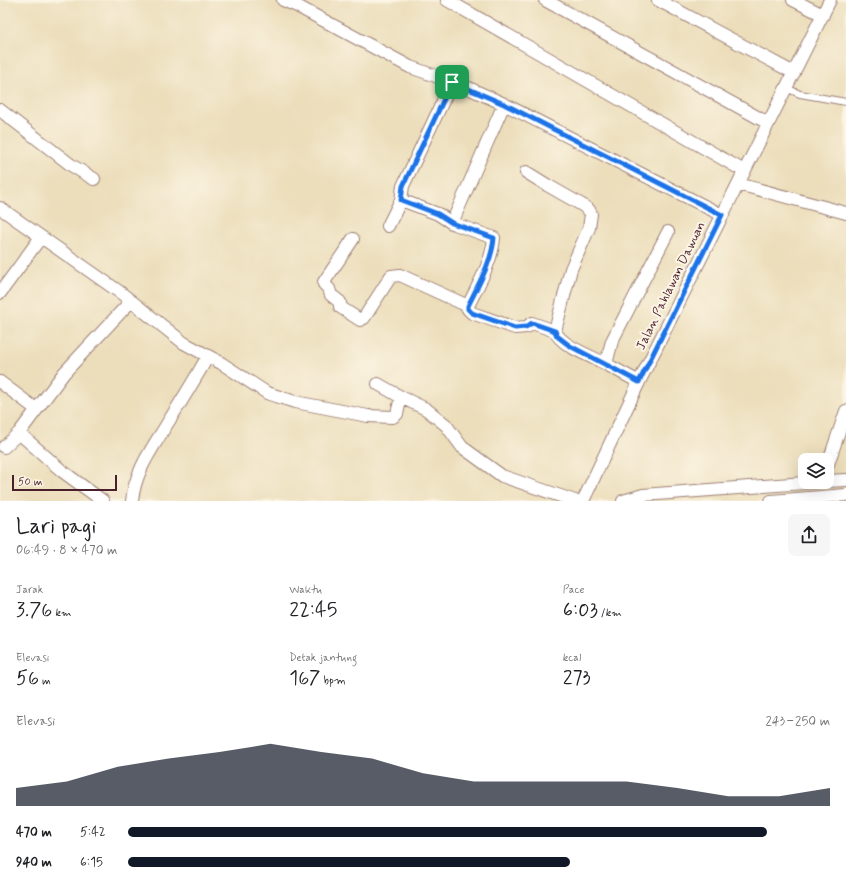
<!DOCTYPE html>
<html lang="id">
<meta charset="utf-8">
<style>
body{margin:0;font-family:Mynerve,sans-serif;background:#f6f6f6;color:#202124;height:100vh;display:flex;flex-direction:column;font-size:15px;white-space:nowrap}
*{box-sizing:border-box;margin:0}
p{font-size:13px;color:#757577}
.icon{flex:none;width:22px;height:22px;fill:none;stroke:currentColor;stroke-width:2;stroke-linecap:round;stroke-linejoin:round}
.map{position:relative;height:501px;overflow:hidden}
.details{display:flex;flex-direction:column;background:#fff;flex:1}
.details>*{flex:none}
.tools{position:absolute;left:798px;top:453px;display:grid;gap:8px}
.tools a{display:grid;place-items:center;width:36px;height:36px;border-radius:8px;background:#fff;box-shadow:0 4px 16px #0002;font-size:20px}
.scale{position:absolute;left:12px;bottom:10px;width:105px;box-sizing:border-box;padding-left:4px;border:2px solid #4a1f2b;border-top:0;font-size:11px;line-height:14px;white-space:nowrap;color:#4a1f2b;-webkit-text-stroke:3px #fcf5e5;paint-order:stroke}
.pin{position:absolute;display:grid;place-items:center;width:34px;height:34px;color:#fff;margin:-17px;border-radius:8px;box-shadow:0 2px 6px #0006}
.round{display:grid;place-items:center;flex:none;width:42px;height:42px;border-radius:8px;background:#f6f6f6}
.head{display:flex;align-items:center;justify-content:space-between;height:68px;padding:0 16px}
h1{font-size:22px;font-weight:600;line-height:30px}
.stats{display:grid;grid-template-columns:repeat(3,1fr);gap:6px;height:68px;padding:4px 16px}
.stats div{display:grid;align-content:center}
.stats b{font-size:20px;font-weight:600}
.stats small{font-size:11px;font-weight:400}
.stats p{font-size:11px}
.chart{height:112px;padding:8px 16px}
.chart p{display:flex;justify-content:space-between}
.chart svg{width:100%;height:72px;margin-top:4px;fill:#111827;opacity:.7}
ul{padding:0 16px;list-style:none;font-size:13px}
li{display:grid;grid-template-columns:64px 48px 1fr;align-items:center;height:30px}
li i{height:10px;border-radius:5px;background:#111827}
.map>svg:first-child{display:block}
.lines{fill:none;stroke-linecap:round;stroke-linejoin:round}
.service-casing{stroke:#9b7e73;stroke-width:8}
.minor-casing{stroke:#9b7e73;stroke-width:14}
.service{stroke:#fff;stroke-width:6}
.minor{stroke:#fff;stroke-width:12}
.route-casing{stroke:#fff;stroke-width:8}
.route{stroke:#1a73e8;stroke-width:5}
.labels{text-anchor:middle;dominant-baseline:central;stroke-width:4;stroke-linejoin:round;paint-order:stroke}
.street-label{font-size:13px;fill:#4a1f2b;stroke:#fcf5e5}
</style>
<div class="map">
<svg width="846" height="501" viewBox="0 0 846 501">
<rect width="100%" height="100%" fill="#fcf5e5"/>
<filter id="ink" filterUnits="userSpaceOnUse"><feTurbulence type="fractalNoise" baseFrequency=".025" numOctaves="2"/><feDisplacementMap in="SourceGraphic" scale="8" xChannelSelector="R" yChannelSelector="G"/><feConvolveMatrix kernelMatrix="1 2 1 2 8 2 1 2 1" color-interpolation-filters="sRGB"/></filter>
<filter id="wash" filterUnits="userSpaceOnUse"><feTurbulence type="fractalNoise" baseFrequency=".012" numOctaves="4" result="noise"/><feDisplacementMap in="SourceGraphic" scale="16" xChannelSelector="R" yChannelSelector="G"/><feGaussianBlur stdDeviation="0.9" result="paint"/><feColorMatrix in="noise" values="0 0 0 0 0 0 0 0 0 0 0 0 0 0 0 0 0 1.4 0 .05"/><feComposite in="paint" operator="in"/></filter>
<g filter="url(#wash)">
<rect width="100%" height="100%" fill="#ecdebb"/>
</g>
<g filter="url(#ink)">
<g class="lines">
<defs>
<path id="service" d="M786,88L800,94L846,102"/>
<path id="minor" d="M283,0L297,6L410,67L464,86L504,104L722,215
M447,0L744,171
M545,0L768,123
M658,0L794,73
M793,0L823,15
M0,110L71,165L94,179
M526,172L547,185L582,205L589,210L591,214L589,228L571,269L555,331C561,346 591,356 606,364
M738,184L846,213
M401,200L438,214L452,223L494,238C492,262 478,285 468,306V309L472,313L515,328L527,327L532,323L555,331
M0,208L121,293L184,343L221,363L267,393L295,402L368,416L393,417L397,414L401,397
M452,223L504,104
M388,226L401,200L403,186L452,82
M353,239L324,282V284L329,289L331,295L340,302V307L360,320L364,318L391,276L400,275L468,306
M0,293L41,237
M0,382L36,409
M639,382L606,364L612,341L668,232
M378,384L401,397L426,409L446,425L462,447L502,476L575,501
M19,433L62,471L103,501
M4,447L19,433L64,373L131,301
M827,467L846,411
M827,481L846,480
M132,501C135,471 152,449 167,424C181,402 195,379 208,356
M583,501L639,382L830,0
M623,501L643,495L818,482
M771,501L846,495"/>
</defs>
<use href="#service" class="service-casing"/>
<use href="#minor" class="minor-casing"/>
<use href="#service" class="service"/>
<use href="#minor" class="minor"/>
</g>
</g>
<g class="lines" filter="url(#ink)">
<defs>
<path id="route" d="M452,82L504,104L722,215L639,382L570,346L557,336L555,331L532,323L526,327L515,328L472,313L468,309V306C478,285 492,262 494,238L452,223L438,214L401,200L403,186Z"/>
</defs>
<use href="#route" class="route-casing"/>
<use href="#route" class="route"/>
</g>
<g class="labels">
<g class="street-label">
<text transform="translate(671 286) rotate(-64)">Jalan Pahlawan Dawuan</text>
</g>
</g>
</svg>
<div class="tools">
<a><svg class="icon" aria-label="layers" viewBox="0 0 24 24"><path d="M12 4l9 5-9 5-9-5zM3 14l9 5 9-5"/></svg></a>
</div>
<div class="scale">50 m</div>
<div class="pin" style="left:452px;top:82px;background:#1e9e55"><svg class="icon" aria-label="arrive" viewBox="0 0 24 24"><path d="M6 21V4h12l-3 4 3 4H6"/></svg></div>
</div>
<section class="details">
<div class="head"><div><h1>Lari pagi</h1><p>06:49 · 8 × 470 m</p></div><a class="round"><svg class="icon" aria-label="share" viewBox="0 0 24 24"><path d="M12 15V3M7 8l5-5 5 5M5 13v7h14v-7"/></svg></a></div>
<div class="stats">
<div><p>Jarak</p><b>3.76<small> km</small></b></div>
<div><p>Waktu</p><b>22:45</b></div>
<div><p>Pace</p><b>6:03<small> /km</small></b></div>
</div>
<div class="stats">
<div><p>Elevasi</p><b>56<small> m</small></b></div>
<div><p>Detak jantung</p><b>167<small> bpm</small></b></div>
<div><p>kcal</p><b>273</b></div>
</div>
<div class="chart"><p><span>Elevasi</span>243–250 m</p>
<svg viewBox="0 0 160 44" preserveAspectRatio="none"><path d="M0 44V33L10 29L20 20L30 15L40 11L50 6L60 11L70 15L80 24L90 29L100 29L110 29L120 29L130 33L140 38L150 38L160 33V44z"/></svg>
</div>
<ul>
<li><b>470 m</b>5:42<i style="width:91%"></i></li>
<li><b>940 m</b>6:15<i style="width:63%"></i></li>
</ul>
</section>
